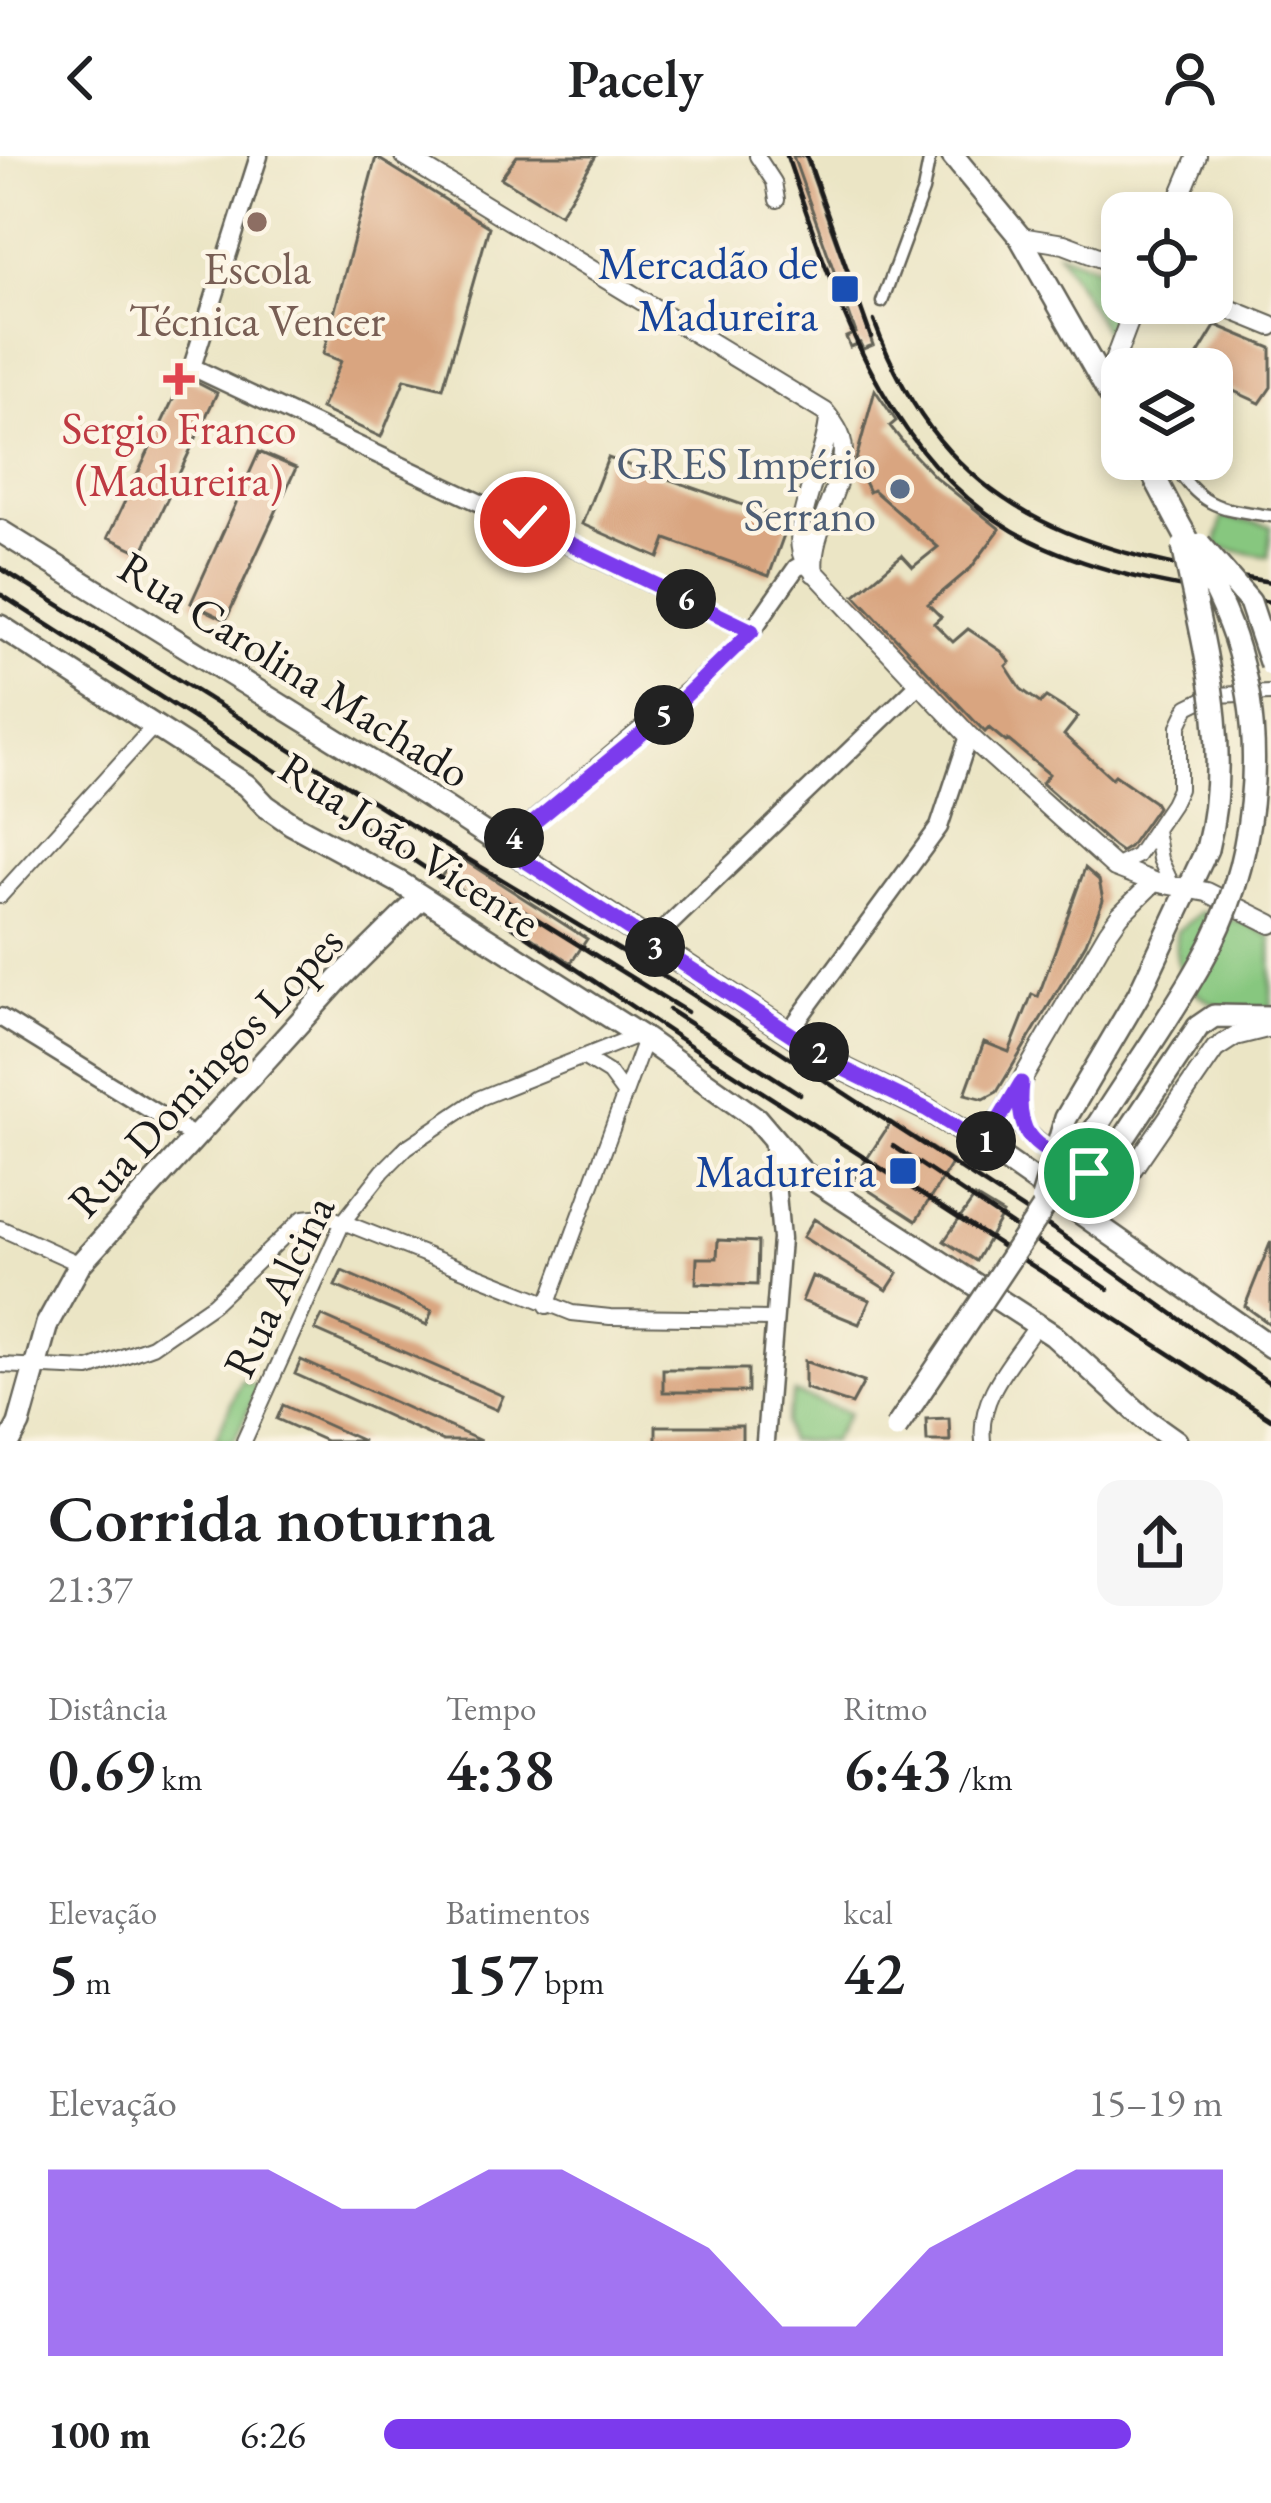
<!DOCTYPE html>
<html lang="pt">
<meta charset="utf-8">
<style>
body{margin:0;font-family:"EB Garamond",serif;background:#f6f6f6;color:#202124;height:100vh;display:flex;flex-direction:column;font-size:45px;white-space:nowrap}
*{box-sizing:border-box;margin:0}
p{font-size:39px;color:#757577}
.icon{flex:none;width:66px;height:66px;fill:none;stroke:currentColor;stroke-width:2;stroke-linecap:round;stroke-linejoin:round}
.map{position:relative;height:1285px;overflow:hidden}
.details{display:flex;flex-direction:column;background:#fff;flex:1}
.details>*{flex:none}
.controls{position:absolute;left:1101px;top:36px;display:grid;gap:24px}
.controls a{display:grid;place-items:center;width:132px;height:132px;border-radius:24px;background:#fff;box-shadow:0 6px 18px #0003;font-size:60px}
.pin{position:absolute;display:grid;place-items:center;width:102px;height:102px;color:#fff;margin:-51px;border:6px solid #fff;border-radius:50%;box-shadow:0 3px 12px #0007}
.km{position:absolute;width:60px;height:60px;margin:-30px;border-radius:50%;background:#222;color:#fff;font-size:33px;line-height:60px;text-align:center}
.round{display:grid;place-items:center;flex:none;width:126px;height:126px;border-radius:24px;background:#f6f6f6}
.headline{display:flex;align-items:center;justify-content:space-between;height:204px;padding:0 48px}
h1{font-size:66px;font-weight:600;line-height:90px}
.figures{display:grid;grid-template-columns:repeat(3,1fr);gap:18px;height:204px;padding:12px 48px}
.figures div{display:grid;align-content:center}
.figures b{font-size:60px;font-weight:600}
.figures small{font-size:33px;font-weight:400}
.figures p{font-size:33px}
.chart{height:336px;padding:24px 48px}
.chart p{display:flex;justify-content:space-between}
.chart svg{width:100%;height:216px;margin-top:12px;fill:#7c3aed;opacity:.7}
ul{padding:0 48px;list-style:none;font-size:39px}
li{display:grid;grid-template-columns:192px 144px 1fr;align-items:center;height:90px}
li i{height:30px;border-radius:15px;background:#7c3aed}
header{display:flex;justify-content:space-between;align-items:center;height:156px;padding:0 48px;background:#fff;font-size:54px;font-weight:600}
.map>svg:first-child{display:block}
.green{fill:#87c77f;stroke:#52724e;stroke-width:3}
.building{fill:#d9a580}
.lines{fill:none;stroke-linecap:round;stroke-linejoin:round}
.pedestrian-casing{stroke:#646257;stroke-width:15}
.minor-casing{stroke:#646257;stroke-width:18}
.tertiary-casing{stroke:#646257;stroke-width:21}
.secondary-casing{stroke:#646257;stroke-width:22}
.primary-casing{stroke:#646257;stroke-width:26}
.pedestrian{stroke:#fff;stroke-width:10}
.minor{stroke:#fff;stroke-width:14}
.tertiary{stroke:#fff;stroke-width:16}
.secondary{stroke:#fff;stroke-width:18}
.primary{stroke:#fff;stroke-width:21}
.rail{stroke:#1c1c1c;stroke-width:4.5}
.primary-bridge-casing{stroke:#646257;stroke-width:26;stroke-linecap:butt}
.primary-bridge{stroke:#fff;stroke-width:21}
.route-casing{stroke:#fff;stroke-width:24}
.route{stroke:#7c3aed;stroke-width:15}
.education-dot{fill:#8d6e63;stroke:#fcf5e5;stroke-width:4.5}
.transit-dot{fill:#1a4fb4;stroke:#fcf5e5;stroke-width:4.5}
.health-dot{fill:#e0444e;stroke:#fcf5e5;stroke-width:4.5}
.service-dot{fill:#5c6f8a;stroke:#fcf5e5;stroke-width:4.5}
.labels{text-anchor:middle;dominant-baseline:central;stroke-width:9;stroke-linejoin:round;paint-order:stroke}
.transit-label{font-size:45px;fill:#164399;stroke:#fcf5e5;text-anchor:end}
.education-label{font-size:45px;fill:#785e54;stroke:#fcf5e5}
.health-label{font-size:45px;fill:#be3a42;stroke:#fcf5e5}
.service-label{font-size:45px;fill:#4e5e75;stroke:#fcf5e5;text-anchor:end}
.street-label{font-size:45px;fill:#1c1c1c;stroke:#fcf5e5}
</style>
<header><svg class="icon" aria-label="back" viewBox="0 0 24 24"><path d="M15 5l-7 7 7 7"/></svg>Pacely<svg class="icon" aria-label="person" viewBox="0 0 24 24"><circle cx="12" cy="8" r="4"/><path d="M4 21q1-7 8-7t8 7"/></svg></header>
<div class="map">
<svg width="1271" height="1285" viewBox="0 0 1271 1285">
<rect width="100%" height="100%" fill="#fcf5e5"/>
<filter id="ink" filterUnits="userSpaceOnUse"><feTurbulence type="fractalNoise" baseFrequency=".00833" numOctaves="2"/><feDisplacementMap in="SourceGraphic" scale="24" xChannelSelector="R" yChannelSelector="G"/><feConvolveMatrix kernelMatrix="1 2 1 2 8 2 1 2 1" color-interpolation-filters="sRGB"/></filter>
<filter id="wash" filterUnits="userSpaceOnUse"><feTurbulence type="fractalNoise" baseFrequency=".004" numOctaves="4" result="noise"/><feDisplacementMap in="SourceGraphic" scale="48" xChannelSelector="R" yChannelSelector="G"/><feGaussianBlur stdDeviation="2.7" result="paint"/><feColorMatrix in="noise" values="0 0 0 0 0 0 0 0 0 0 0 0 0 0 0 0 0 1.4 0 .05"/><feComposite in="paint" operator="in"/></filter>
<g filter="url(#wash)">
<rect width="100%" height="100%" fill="#ebe5c5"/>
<path class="green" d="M1058,96L1122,121L1125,147L1110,184Z
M1222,361L1271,370L1268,401L1216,391Z
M1201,756L1245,767L1271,781V850C1219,866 1167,832 1177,775Z
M241,1224L259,1231L234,1285H215Z
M794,1237L849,1257L832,1285H788L785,1267Z"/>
<g id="blocks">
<path class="building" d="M517,0H596L560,58L501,22Z
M793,0H805L873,189L863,193L860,187L850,191L846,181L856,177Z
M376,1L489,71L443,232L405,223L381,281L321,253L341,205L323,198Z
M1216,169L1271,192V231L1260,247L1212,225V213H1198L1194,205Z
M184,220L217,237L142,397L108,381Z
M875,234L896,265L890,270L905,289L935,321L1000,373L971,412L928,448L941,461L934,467L953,486L968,473L1001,495L1010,506L1006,510L1021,533L1040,547L1046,541L1078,561L1064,579L1112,622L1115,619L1154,646L1157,651L1129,691L1121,696L1114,691L1042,627L1049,618L1008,584L1006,586L989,572L985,576L855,439L902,399L913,411L938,391L873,334L869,336L855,307Z
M259,296L296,312L226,464L191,447Z
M608,302L789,365L769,420L666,383L659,402L582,368Z
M456,699L587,783L571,807L441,721Z
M1085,712L1099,724L1103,744L1086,787L997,936L984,943L965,938L984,886L1009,896L1032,838L1038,841Z
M891,966L953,1006L916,1065L853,1024Z
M975,1041L1003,1058L976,1105L944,1085Z
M814,1063L898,1117L887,1134L803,1081Z
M718,1084L758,1086L757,1129L696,1127L697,1102H717Z
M1271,1085V1169L1245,1150Z
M342,1115L432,1155L427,1169L335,1130Z
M812,1120L870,1144L859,1168L802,1145Z
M322,1160L503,1240L497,1254L315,1174Z
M301,1204L481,1285H443L295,1218Z
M805,1205L864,1226L852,1248L805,1232Z
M663,1213H748V1236H663Z
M283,1249L363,1285H326L277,1263Z
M949,1262L950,1285H927L926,1263Z
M656,1270H742V1285H656Z"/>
</g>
</g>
<g filter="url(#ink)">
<use href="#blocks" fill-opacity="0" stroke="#646257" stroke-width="3"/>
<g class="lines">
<defs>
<path id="pedestrian" d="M882,146L923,35L930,0
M1170,303C1202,352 1215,352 1271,360"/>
<path id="minor" d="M757,0L774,26L777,44
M1155,674L1160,703L1172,729
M1115,711L1137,700L1172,648L1179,633V570L1188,551L1212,539L1271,537
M0,740L154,570
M583,901L609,917L623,936
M0,1072L80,1108
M547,1150L645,883
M0,1209L89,1213L152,1190L213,1148L303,1062L325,1060L343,1066L572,1157L610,1161L775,1163
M244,1285L343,1066L383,1015L407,991L480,942L638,879
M983,1285C978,1239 1013,1205 1037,1169"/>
<path id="tertiary" d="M259,0L192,211L752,475
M504,690L717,510L752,475L796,412L806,407
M650,787L919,528
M0,861L193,980
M788,877L939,671L969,580
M765,1285L781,1083L772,980"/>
<path id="secondary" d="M404,0L825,256C831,264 838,272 841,282C853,321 807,374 814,417
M1173,57L1197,0
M1020,81L1064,88L1122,110
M1212,146L1271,170
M1105,229L1136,147
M829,262C827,304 785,373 806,407L969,580L1115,711L1154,726L1207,736L1271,768
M1020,932L1019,965C1030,987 1082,1023 1107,1019C1117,1017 1125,1011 1133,1006
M984,989L1108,776L1120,759L1154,726
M1063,1045L1094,1048L1114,1040L1215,893L1235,880L1271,871"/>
<path id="primary" d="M953,0L1020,81L1122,260
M1145,303L1178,366
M0,375L446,652L846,914L926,953L984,989L1271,1191
M0,470L246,629L266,650L292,668L399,726L645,883L756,962L802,1016L1053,1179L1145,1263L1176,1285
M1139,838L1207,693
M1198,871L1214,860L1271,861
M10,1285L19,1268L47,1168L80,1108L338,824L422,741"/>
</defs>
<use href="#pedestrian" class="pedestrian-casing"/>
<use href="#minor" class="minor-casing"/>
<use href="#tertiary" class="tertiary-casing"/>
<use href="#secondary" class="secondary-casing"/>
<use href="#primary" class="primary-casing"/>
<use href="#pedestrian" class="pedestrian"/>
<use href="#minor" class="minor"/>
<use href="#tertiary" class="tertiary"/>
<use href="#secondary" class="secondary"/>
<use href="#primary" class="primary"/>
<path class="rail" d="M787,0C836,142 886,313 1032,385C1106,421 1190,433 1271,446
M807,0L871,181
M874,165C946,361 1083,397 1271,426
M0,412L396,660L678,829L1058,1076L1271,1228
M0,438L382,683L700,896L1271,1263
M498,739L687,856
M669,854L800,938
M893,990L1108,1133"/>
<defs>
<path id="primary-bridge" d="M1200,388L1250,446L1271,509
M1183,390C1204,492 1233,590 1207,693
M1042,1042L1066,962L1139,838
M1056,1048L1118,991L1198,871
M896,1272C968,1166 1039,1060 1108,953C1139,905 1173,857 1201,807C1256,711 1269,586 1234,481C1220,440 1199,404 1178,366"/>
</defs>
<use href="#primary-bridge" class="primary-bridge-casing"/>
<use href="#primary-bridge" class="primary-bridge"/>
</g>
</g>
<g class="lines" filter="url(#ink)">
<defs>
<path id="route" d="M525,366L752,475L673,552L504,691L846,914L926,953L984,989L1021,927C1014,989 1041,991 1089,1017"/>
</defs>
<use href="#route" class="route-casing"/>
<use href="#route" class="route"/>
</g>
<circle class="education-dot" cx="257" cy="66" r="12"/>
<g class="transit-dot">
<rect x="830" y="118" width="30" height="30" rx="6"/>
<rect x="888" y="1000" width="30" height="30" rx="6"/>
</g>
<path class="health-dot" d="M173 205h12v12h12v12h-12v12h-12v-12h-12v-12h12z"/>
<circle class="service-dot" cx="900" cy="333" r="12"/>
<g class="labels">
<g class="transit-label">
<text x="818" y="107">Mercadão de<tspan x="818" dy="52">Madureira</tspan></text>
<text x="876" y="1015">Madureira</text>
</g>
<g class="education-label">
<text x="257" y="112">Escola<tspan x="257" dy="52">Técnica Vencer</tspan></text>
</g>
<g class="health-label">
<text x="179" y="272">Sergio Franco<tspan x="179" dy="52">(Madureira)</tspan></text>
</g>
<g class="service-label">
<text x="876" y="307">GRES Império<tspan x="876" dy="52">Serrano</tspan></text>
</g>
<g class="street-label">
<text transform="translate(295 513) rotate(32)">Rua Carolina Machado</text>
<text transform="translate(410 688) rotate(33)">Rua João Vicente</text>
<text transform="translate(205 915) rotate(-47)">Rua Domingos Lopes</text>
<text transform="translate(278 1130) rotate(-64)">Rua Alcina</text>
</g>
</g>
</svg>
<div class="controls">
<a><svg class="icon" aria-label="locate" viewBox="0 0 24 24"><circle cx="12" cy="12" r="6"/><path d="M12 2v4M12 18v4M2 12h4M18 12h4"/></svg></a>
<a><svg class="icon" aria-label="layers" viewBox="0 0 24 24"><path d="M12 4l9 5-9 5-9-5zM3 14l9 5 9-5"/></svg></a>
</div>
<div class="pin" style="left:1089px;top:1017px;background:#1e9e55"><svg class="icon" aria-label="arrive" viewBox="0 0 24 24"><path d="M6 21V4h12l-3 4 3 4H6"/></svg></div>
<div class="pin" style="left:525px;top:366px;background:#d93025"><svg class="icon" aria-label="check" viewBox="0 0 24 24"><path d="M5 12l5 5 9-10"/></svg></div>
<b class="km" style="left:986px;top:985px">1</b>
<b class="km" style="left:819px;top:896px">2</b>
<b class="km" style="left:655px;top:791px">3</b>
<b class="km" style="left:514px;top:682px">4</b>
<b class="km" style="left:664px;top:559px">5</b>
<b class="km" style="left:686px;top:443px">6</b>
</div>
<section class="details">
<div class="headline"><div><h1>Corrida noturna</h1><p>21:37</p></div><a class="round"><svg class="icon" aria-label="share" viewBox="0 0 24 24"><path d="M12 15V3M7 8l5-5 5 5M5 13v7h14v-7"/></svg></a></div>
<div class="figures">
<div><p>Distância</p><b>0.69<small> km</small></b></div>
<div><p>Tempo</p><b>4:38</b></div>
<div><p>Ritmo</p><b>6:43<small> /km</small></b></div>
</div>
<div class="figures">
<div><p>Elevação</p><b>5<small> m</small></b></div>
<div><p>Batimentos</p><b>157<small> bpm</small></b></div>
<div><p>kcal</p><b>42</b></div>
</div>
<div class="chart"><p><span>Elevação</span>15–19 m</p>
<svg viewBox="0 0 160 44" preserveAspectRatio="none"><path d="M0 44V6L10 6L20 6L30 6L40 14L50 14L60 6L70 6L80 14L90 22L100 38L110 38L120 22L130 14L140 6L150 6L160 6V44z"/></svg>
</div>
<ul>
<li><b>100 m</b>6:26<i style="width:89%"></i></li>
</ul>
</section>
